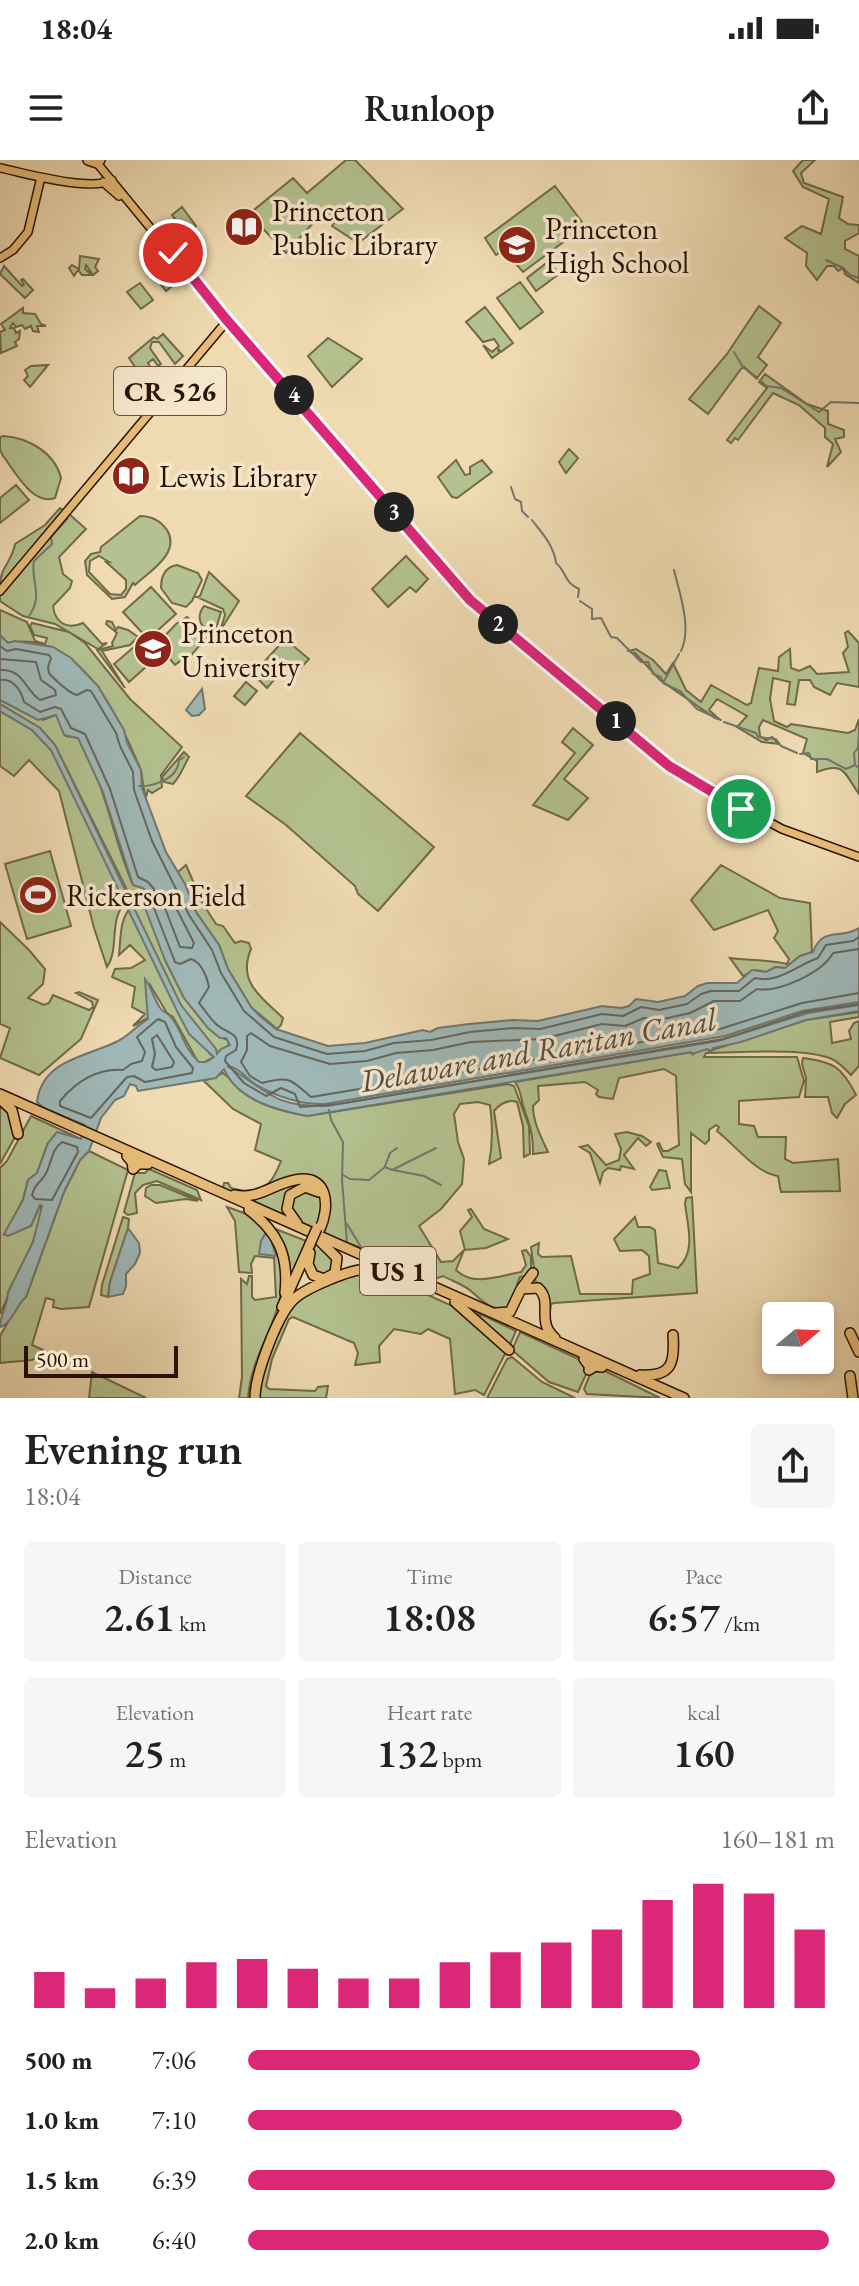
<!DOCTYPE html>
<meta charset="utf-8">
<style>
body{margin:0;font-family:"EB Garamond",serif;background:#f6f6f6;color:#222;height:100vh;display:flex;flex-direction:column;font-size:30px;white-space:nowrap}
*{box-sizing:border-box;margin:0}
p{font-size:26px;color:#767676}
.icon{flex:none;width:44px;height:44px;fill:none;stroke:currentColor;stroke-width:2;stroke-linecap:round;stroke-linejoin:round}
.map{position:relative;height:1238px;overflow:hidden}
.drawer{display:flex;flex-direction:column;background:#fff;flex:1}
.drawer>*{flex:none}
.needle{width:52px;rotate:71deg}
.buttons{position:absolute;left:762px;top:1142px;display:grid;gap:16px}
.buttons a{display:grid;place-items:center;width:72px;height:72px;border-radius:8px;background:#fff;box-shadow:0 4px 12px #0003;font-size:40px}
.scale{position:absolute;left:24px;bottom:20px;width:154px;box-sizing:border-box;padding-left:8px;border:4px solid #2c1201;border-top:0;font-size:22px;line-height:28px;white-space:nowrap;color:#2c1201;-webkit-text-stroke:6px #f5e7cd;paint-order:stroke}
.pin{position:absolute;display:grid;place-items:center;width:68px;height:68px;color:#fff;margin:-34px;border:4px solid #fff;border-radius:50%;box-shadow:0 2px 8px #0007}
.km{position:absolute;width:40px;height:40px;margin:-20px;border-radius:50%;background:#222;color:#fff;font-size:22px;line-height:40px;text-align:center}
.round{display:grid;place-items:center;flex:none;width:84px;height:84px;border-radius:8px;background:#f6f6f6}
.summary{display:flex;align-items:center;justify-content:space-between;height:136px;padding:0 24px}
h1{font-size:44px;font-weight:600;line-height:60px}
.metrics{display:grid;grid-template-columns:repeat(3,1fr);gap:12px;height:136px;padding:8px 24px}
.metrics div{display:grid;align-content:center;border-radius:8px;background:#f6f6f6;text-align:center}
.metrics b{font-size:40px;font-weight:600}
.metrics small{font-size:22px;font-weight:400}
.metrics p{font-size:22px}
.chart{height:224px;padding:16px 24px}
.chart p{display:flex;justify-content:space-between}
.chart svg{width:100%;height:144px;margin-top:8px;stroke:#db2777;stroke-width:6}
ul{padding:0 24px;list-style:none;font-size:26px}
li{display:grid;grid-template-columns:128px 96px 1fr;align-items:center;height:60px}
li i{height:20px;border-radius:10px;background:#db2777}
.status{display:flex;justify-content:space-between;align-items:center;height:56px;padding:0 40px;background:#fff;direction:ltr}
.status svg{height:22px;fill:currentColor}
header{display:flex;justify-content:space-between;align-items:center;height:104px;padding:0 24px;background:#fff;font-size:36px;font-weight:600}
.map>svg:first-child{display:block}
.green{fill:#b4c190;stroke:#706a48;stroke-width:2;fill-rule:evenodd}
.water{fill:#9fb8b7;stroke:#71766e;stroke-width:2}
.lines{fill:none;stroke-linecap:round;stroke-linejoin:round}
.shore{stroke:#66655c;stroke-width:2}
.stream{stroke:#71766e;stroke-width:2}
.major-casing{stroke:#2c1201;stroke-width:10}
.highway-casing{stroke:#2c1201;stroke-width:12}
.major{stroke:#e8bd79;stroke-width:7}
.highway{stroke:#e8bd79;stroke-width:9}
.highway-bridge-casing{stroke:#2c1201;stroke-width:12;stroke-linecap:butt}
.highway-bridge{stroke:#e8bd79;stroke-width:9}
.route-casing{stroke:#fff;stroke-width:16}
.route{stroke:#db2777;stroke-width:10}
.labels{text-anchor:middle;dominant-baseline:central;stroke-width:7;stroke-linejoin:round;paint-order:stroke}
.shield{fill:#f5e7cd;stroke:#68523e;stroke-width:2}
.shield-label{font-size:28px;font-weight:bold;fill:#2c1201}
.poi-label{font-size:30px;fill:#2c1201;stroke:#f5e7cd;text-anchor:start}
.water-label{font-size:32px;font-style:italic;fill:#544c41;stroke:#f5e7cd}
</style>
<div class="status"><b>18:04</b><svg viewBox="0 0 49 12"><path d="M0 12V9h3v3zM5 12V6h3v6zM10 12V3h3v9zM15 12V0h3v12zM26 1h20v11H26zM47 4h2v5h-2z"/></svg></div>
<header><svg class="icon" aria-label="menu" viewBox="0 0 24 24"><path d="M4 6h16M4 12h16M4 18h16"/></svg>Runloop<svg class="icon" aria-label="share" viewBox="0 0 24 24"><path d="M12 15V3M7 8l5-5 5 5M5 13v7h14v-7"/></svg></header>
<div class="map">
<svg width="859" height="1238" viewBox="0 0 859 1238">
<rect width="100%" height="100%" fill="#efdab2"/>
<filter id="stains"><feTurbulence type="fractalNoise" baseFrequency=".0025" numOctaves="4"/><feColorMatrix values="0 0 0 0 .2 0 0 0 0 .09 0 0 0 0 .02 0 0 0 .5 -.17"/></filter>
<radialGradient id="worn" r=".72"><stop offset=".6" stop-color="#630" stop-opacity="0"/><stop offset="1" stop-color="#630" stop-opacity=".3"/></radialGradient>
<path class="green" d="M346,0H355L403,49L358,83L332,66L336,59L325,50L286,93L249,54L293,18L307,33Z
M803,0H815L801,13L804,23L843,37L839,58L848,64L859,65V73L845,81V89L859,96V123L845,114L843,108L838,111L834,106H827L817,120L806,106L807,93L785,78L802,66L821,74L829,39L803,27L793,11Z
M555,26L585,66L523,112L504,90L496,95L485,78Z
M182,47L196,66L186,74L172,55Z
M80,96L99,99L95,107L98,111L93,115L86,105L85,109L92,115H82L78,110L74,116L69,108L72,105L79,109Z
M169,97L177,105L158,120L152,113Z
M549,101L559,114L536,131L527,118Z
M4,106L22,126L24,125L21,120L23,119L33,130L25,138L0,114Z
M179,107L185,116L166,131L159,122Z
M520,122L543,152L520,169L497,138Z
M140,123L153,140L141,149L127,132Z
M759,146L781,163L758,197L767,205L757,218L744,207L741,209L708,254L689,239L727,194Z
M485,147L513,183L501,192L498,189L499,193L492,198L483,185L492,192L499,186L494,179L483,182L466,162Z
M23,148V153L35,154L41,164L46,166H37L39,172L33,171L31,166L25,169L22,165L16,167L13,163L10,168H14L16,173L20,171L19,179L15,182L17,186L1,193L0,172L5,170L1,164Z
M163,174L183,196L175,204L159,182H152L150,188L161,204L158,206L153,199L148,203L152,210L142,217L129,198L154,177L157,179Z
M328,178L362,199L332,227L308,196Z
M48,205L30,227L24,220L28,216L25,210L31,206Z
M167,211L169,215L143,245L142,232Z
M765,214L807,244L828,251V264L844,270V277L835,279L841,292L827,307L833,284L825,277V268L799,245L773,233L738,280L735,278L731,283L727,280L767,228L759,222Z
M4,276C29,278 55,293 61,318L55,338C32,346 15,311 3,296L0,290V277Z
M569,289L578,298L566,313L559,302Z
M456,300L465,315L470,314V307L482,300L492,312L457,338L452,337L438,317Z
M16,325L29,340L0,363V338Z
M60,348L64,351L0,426C0,407 12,402 15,384L45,365Z
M69,354L86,369L59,397L63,414L72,421L70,428L53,446C55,463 67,470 83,463L102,484L107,483L98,489L55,464L23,456L0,441V436Z
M140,356C151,356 160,360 167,370C181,393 150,411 135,425L133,423L125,437L112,439L87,415L85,401L91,394L100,392L101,387ZM99,396L109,402H106L126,420V429L121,435L110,434L89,412L90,401Z
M406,396L428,419L416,432L410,427L388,447L372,429Z
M177,405L198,413L202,420L192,441L186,447L172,443L161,428C161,417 165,407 177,405Z
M209,412L239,441L220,471L225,455L223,449L197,437L200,436Z
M151,427L176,454L148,479L123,452Z
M204,446L221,452L215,472C201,471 195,458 204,446Z
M0,450L27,462L35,481L45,484L47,478L34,475L30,466L32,463L69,472L85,483L130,539L182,587L161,615L162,627L152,633L148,630L146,637C142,627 143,615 140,608C117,554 79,469 7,483L0,475Z
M187,457L201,469L206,478L189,498L187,496L175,505L157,484L176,464Z
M107,461L112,462L116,470L118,467L128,470L138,477L130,485L102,491L125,528L97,490L113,486L112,483L117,473L106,464Z
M848,471L859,483V527L837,523L830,535L814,527L810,520H799L795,545L787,544L790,522L773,518L770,539L774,561L787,567L791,564L848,573L855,570L859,559V634C844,613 845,601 817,612V601L803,593L807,579L763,560L759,567L760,576L766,580L772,577L779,584L762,582L737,567L747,556L717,539L709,550L719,559L715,558L660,520L635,493L629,491L636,489L653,500L666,514L673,503L686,530L701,542L711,525L747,545L751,543L759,508L778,511L779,497L790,489L791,508L799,511L810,506L817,514L849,512L843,493L848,487L845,473Z
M285,479L309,499L295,514L285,507L267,528L253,514Z
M141,481L156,498L129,522L114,504Z
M246,522L257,531L245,545L234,536Z
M0,540L43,560L56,555L66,576L78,578C106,623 112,677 133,725L143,728L147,733L165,800L184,838L208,868L220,877L228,880L229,887L218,892L215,890L210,894L214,897L201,904L198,902L173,857L167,853L150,825L148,858L133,866L145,854L132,847L135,827L112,817L115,809L131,808L145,800L130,785L119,795C121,777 119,757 134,744L55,585L40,568L0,544Z
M0,551L32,570L51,590L126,742C108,759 120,788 107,807L94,768L59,631L29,600L14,616L0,606Z
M573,568L593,585L564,619L588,638L568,660L533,645L575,593L562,582Z
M300,573L434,687L378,751L358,734L355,726L286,665L246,636Z
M184,592L189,597C184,605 181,616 173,624L164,622L162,617Z
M50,691L71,766L27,779L5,704Z
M186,705L203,744L216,764L223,766L235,783L241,781L249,783L251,789C237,822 261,837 283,858L281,865L277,869L251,847L228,809L219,785L196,752L178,712Z
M721,705L780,738L810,743L812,792L800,796L785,808L775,807L766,812L756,810L743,816L730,798C750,801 767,799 787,804L789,799L774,778L778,771L768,750L714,770L691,740Z
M0,762L29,790L45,809L43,824L28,838L44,845L49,843L53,835L89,850L93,847L92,842L76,833L79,832L98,840L81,879L39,915L0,898L10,868L0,864Z
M859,852V857L830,862L832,883L851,879L849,871L854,863L859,861V906L851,915C845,909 840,903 832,899C803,887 739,893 706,893L704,897H797L804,921L799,937L739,941V964L754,966L758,977H786L785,999L793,1003L838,999L840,1031L781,1032L778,1016C757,1014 734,984 717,971L719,967L716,965L709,970V980L705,984L691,973V1032L685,1024L682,999L663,997L657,984L659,983L663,991H668L679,985L676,916L664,909L619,918L613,939L599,937L596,934L598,930L585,922L538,926L539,940L533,946C533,962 541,977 548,992L533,994C533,971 530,968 524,948C520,937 522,932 515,922L692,892L693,894L694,892L708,889L709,891L806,860Z
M803,898C834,902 842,907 856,935L845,944L837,958L832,953L828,937H805L806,918L802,904Z
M223,913C230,918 235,926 241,931C260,946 284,952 307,956L508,924L514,926L529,966L530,994L524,997L523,966L517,942C508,939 500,944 494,951L501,998L489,1004C493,983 493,966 490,945L478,942L460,944L454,954L458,982L464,999L462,1024L441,1049L419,1066L441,1102L453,1101L464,1090L456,1110C473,1127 499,1116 521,1112L526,1105L522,1091L526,1090L531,1097V1114L520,1117L517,1124L519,1130L511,1149C494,1152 483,1142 472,1132C465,1125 452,1121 443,1116L435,1119L414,1110L415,1114L379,1098L377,1094L322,1073C333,1039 334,1039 306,1017C280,1025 248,1043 223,1028L224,1023H228L231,1028C261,1037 271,1027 281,1001L255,990L261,964L233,949L204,921Z
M0,943L10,953L16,975L0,1004Z
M31,956L81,979L48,983L37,1013L28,1020L23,1040L5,1074L31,1066L40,1045L42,1052L33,1082L0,1154V1008L7,1001Z
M627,972L642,976L651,982L646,986L638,978L624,995L634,1009L621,1006L620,1010L608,1008L603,1012L600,1023L590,993L580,987L588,985L606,1005L619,1000L621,989L615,974Z
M89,991L128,1010L89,1147L61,1149L53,1147L54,1140L46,1138L32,1185L43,1190L44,1194L32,1200L0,1203V1176L19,1143L26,1137L64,1032L80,1000Z
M149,1009L197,1030L201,1040L157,1021L143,1025L135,1033L137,1053L128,1055L124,1052L135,1013H145Z
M659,1010L666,1011L670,1028L652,1030L650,1027Z
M294,1022L312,1025L290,1032L291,1059L248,1039Z
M151,1025H160L198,1041L186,1039L156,1043L145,1036L146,1028Z
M306,1028L321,1037L323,1047L315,1069L293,1058L289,1039Z
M692,1037L697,1133L554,1143L551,1144C549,1154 549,1166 556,1172L554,1176L536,1124L531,1087L539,1083L538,1094L542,1097L571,1096L580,1134H632L633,1120L650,1114L649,1096L642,1090L620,1091L614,1079L635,1057L638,1067H650L655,1070L658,1103L678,1108C696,1092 688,1067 685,1044L686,1038Z
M227,1047C257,1057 265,1060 276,1089C298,1147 252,1181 248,1238H239L242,1217L241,1119L247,1124L249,1116H252V1137L255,1140L276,1137L274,1098L255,1096L251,1104L252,1113L239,1112L235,1061Z
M471,1049L484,1069L508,1079L486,1088L465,1090L460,1071L472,1057L468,1050Z
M123,1057L129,1059L128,1068L110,1122L108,1137L101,1135L102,1125Z
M273,1068L309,1082L289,1126Z
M316,1083L325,1088L337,1105L328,1117L314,1114L311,1098Z
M374,1111L377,1115L390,1118L466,1152L506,1192L484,1235L475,1230L455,1234L450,1179L428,1169L421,1174L394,1169L379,1186L380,1202L355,1205L358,1193L354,1183L293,1157L289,1159L272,1199L266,1226L269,1229L315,1231L318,1227L328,1226L326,1238H258L265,1203L292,1144L297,1138L349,1115Z
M478,1153L516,1171L509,1187L483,1162Z
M520,1172L587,1203L588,1210L578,1232L549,1222L512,1190Z
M512,1197L542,1222L575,1238H487L507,1199Z
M597,1207L660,1238L587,1234L584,1229L591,1212Z
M92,1212L146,1238H89Z"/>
<path class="water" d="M0,475L8,483L15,481L53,487L71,498L98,526L124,570L127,583L141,610L142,628L166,692L185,724L196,752L219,785L228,809L251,847L261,857L276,869L328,886L365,883L423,870L430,872L438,868L469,864L513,860L538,861L602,846L621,848L629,846L636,839L658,842L685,836L698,826L707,823H737L752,810L766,812L776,807L785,808L800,796L813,792C823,766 840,780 859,768V842L802,851L725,876L325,944C303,945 278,937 258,926C247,920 240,907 227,906C268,931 273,947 327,946L718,881L808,853L859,845V851L806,860L741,882L713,888L712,891L707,889L692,894L691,892L307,956C277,950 237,940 224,909L216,918L138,931L136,926L130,924L124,936L115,940L101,958L89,991L80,1000L64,1032L26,1137C15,1146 13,1163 0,1167C0,1154 8,1145 8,1132L33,1082L42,1046L40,1045L31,1066L8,1076L4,1074L23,1040L28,1020L37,1013L48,983L57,972L81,979L85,965L44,948L37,942C42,899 87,897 118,881C129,876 137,865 148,859L145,819C152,828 154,840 161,849C163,852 168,853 171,857C183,872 183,888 199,902H206L214,897L189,874L178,853L51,590L32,570L0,551V544L40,568L55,585L181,845L216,889L217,894L221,889L230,885L226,878H220L208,868L184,838L165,800L142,740L147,733L143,728L133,725L103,632L78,578L64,575L56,555L38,560L0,540Z
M202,529L205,549L199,555L192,556L186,550Z
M128,1068L139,1083L140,1093L135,1104L126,1114V1126L123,1134L108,1137L110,1122Z
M265,1074L270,1077L276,1096L259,1094L261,1081Z"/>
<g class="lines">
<path class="shore" d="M0,486L7,491L16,489L49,495L51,498L48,507L49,513C54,519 70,534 77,535L87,530L91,531L116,573L120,586L133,612L134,630L152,681L189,755L212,790L221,813L244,851L274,877L327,894L365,891L394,883L431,880L470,872L513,868L540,869L602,854L623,856L641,847L659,850L687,844L701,834L711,831H739L755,818C778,824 797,805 818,798L826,785L853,781L859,777
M0,499L36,502L41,520L55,530L56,535L40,540C24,529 24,509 0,510
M0,520C13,518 21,530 24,542L40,552L55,547L61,549L71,568L85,574L110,629L138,717L148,722L154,729L152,743L175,802L180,804L191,799C201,802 207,816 209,827L199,843C204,849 209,857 215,863C225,874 242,871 236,890L226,896L225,901L244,923L266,936L281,928L295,934L300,947L338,944L723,879L805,852L859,844
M166,736L171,738L194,783L192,788L180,787L163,743Z
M859,789L833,793C823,812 779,833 757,829L740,841H714L690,853L659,860L644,858L625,866L602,864L542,879L471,882L433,890L396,893L367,901L330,904L270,886L251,873L247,876V890L241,902L250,916L262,923C290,915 291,920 311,937L720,869L802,843L859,833
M158,859L165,862L176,887L193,908L192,913L145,922L134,916L127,917L91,958L60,946V941C76,922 96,908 123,910L131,904L142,901L145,892L137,877Z
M157,875L174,902L172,907L156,910L152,907L155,894L152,879Z
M62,982L77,987L78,992L52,1040L35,1039L32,1035C35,1025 37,1025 43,1018C52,1007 50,990 62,982Z"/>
<path class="stream" d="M826,100L843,108L850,115L859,118
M734,192L743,207L757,219
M760,220L766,226L781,228L819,252L831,242L859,243
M511,327L515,339L521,342L522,351L528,357
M532,360C543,374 554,386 556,403C567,412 564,423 579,429L578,437
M674,410C680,435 692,468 681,491
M580,441L592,449V459L601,458L611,477L617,478L641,502H648L653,514L661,517L663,523L680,531L697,549L721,560
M29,456C44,436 30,420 34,401L52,384L51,377L68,358
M663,523L679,494
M724,562L756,573L758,577L776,579L781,586L797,593
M800,594L809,593L811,599H827L846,609L855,605L859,608
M855,605L854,593L858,588L859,573
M139,626C151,627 172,620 177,608C182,596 173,605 184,597
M329,950L331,960L343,982L342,1020L347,1083
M385,1006L390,993L397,988
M393,1010L424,1016L441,1025
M343,1015L350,1019L369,1020L385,1007L392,1010L436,988
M347,1064L361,1087"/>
<defs>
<path id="major" d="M97,3L227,161L474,443L678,613L782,669L859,697
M0,8C25,13 91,32 112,20
M103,22L119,36
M0,98L13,90L28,72L41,17
M0,431L227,161"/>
<path id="highway" d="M88,0L97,3L100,0
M0,934L684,1238
M0,939L12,950L18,974
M127,996L132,1002L133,1009L138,1004H148
M234,1035C259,1040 272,1024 295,1020C329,1013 330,1047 320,1069
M249,1050C278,1072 289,1095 285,1133
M297,1063L287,1049L290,1035L305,1027L319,1032
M310,1093L308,1104L313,1115L324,1119L335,1113L337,1098L320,1081
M521,1129L533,1113
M455,1142L509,1190
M282,1147L310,1084
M496,1153L510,1152L521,1129L538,1128C554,1142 535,1161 555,1178
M850,1173L859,1192
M584,1199L590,1207L589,1210L595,1206L602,1207
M640,1215C672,1217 675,1203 673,1175
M850,1216L853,1238
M255,1238C255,1215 277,1156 293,1140C305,1128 351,1109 367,1109C375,1109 384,1111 392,1113"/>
</defs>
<use href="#major" class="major-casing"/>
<use href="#highway" class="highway-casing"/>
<use href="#major" class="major"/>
<use href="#highway" class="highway"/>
<defs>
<path id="highway-bridge" d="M310,1084L317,1068"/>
</defs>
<use href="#highway-bridge" class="highway-bridge-casing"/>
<use href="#highway-bridge" class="highway-bridge"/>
</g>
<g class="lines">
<defs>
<path id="route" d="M173,93L225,158L470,440L669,606L741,649"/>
</defs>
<use href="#route" class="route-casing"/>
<use href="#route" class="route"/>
</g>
<defs>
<symbol id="library-disc" viewBox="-11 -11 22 22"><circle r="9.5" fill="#8f2418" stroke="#f5e7cd"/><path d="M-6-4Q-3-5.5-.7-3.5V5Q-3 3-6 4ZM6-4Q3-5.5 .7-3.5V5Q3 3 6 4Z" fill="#fff"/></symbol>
<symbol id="school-disc" viewBox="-11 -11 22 22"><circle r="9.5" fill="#8f2418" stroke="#f5e7cd"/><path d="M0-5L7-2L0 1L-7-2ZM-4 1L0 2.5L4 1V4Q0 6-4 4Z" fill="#fff"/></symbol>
<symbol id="university-disc" viewBox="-11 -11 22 22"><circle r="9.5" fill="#8f2418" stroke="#f5e7cd"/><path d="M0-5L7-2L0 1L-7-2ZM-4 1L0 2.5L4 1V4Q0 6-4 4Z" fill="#fff"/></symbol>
<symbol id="stadium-disc" viewBox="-11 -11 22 22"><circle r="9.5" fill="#8f2418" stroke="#f5e7cd"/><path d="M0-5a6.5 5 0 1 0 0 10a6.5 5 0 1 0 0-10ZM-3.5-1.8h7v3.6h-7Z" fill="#fff"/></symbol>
</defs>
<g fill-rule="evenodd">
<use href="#library-disc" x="222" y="45" width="44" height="44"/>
<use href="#school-disc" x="495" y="63" width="44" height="44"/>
<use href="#library-disc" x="109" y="294" width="44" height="44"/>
<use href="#university-disc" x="131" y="467" width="44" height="44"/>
<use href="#stadium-disc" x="16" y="713" width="44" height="44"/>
</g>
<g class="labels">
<g class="shield">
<rect x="114" y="207" width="112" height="48" rx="6"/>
<rect x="360" y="1087" width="76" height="48" rx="6"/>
</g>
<g class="shield-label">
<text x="170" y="231">CR 526</text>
<text x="398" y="1111">US 1</text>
</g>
<g class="poi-label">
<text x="272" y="50">Princeton<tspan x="272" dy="34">Public Library</tspan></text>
<text x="545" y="68">Princeton<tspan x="545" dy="34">High School</tspan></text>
<text x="159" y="316">Lewis Library</text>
<text x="181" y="472">Princeton<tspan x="181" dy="34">University</tspan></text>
<text x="66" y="735">Rickerson Field</text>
</g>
<g class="water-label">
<text transform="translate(538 890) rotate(-10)">Delaware and Raritan Canal</text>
</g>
</g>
<rect width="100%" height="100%" filter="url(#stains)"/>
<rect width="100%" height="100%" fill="url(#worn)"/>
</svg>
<div class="buttons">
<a><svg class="needle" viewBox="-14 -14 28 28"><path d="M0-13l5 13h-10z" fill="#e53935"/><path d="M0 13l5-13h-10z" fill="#767676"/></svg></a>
</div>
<div class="scale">500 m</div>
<div class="pin" style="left:741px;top:649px;background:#1e9e55"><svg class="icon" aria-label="arrive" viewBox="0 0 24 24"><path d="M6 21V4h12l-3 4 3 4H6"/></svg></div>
<div class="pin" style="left:173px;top:93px;background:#d93025"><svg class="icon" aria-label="check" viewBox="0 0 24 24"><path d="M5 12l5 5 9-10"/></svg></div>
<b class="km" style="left:616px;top:561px">1</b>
<b class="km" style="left:498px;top:464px">2</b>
<b class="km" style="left:394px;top:352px">3</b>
<b class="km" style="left:294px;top:235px">4</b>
</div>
<section class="drawer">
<div class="summary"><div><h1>Evening run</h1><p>18:04</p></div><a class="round"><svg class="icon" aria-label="share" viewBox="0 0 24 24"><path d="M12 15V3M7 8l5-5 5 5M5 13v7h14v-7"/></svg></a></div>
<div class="metrics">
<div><p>Distance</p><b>2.61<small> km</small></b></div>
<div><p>Time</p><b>18:08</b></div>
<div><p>Pace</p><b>6:57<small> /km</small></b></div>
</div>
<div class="metrics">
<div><p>Elevation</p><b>25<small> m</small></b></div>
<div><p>Heart rate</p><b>132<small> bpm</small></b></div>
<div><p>kcal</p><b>160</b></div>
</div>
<div class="chart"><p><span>Elevation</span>160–181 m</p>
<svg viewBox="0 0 160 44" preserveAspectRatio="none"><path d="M5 44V33M15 44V38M25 44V35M35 44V30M45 44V29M55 44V32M65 44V35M75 44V35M85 44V30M95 44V27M105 44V24M115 44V20M125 44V11M135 44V6M145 44V9M155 44V20"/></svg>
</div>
<ul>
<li><b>500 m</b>7:06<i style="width:77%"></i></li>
<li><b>1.0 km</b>7:10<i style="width:74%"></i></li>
<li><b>1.5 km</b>6:39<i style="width:100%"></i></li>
<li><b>2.0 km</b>6:40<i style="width:99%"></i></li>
</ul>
</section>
